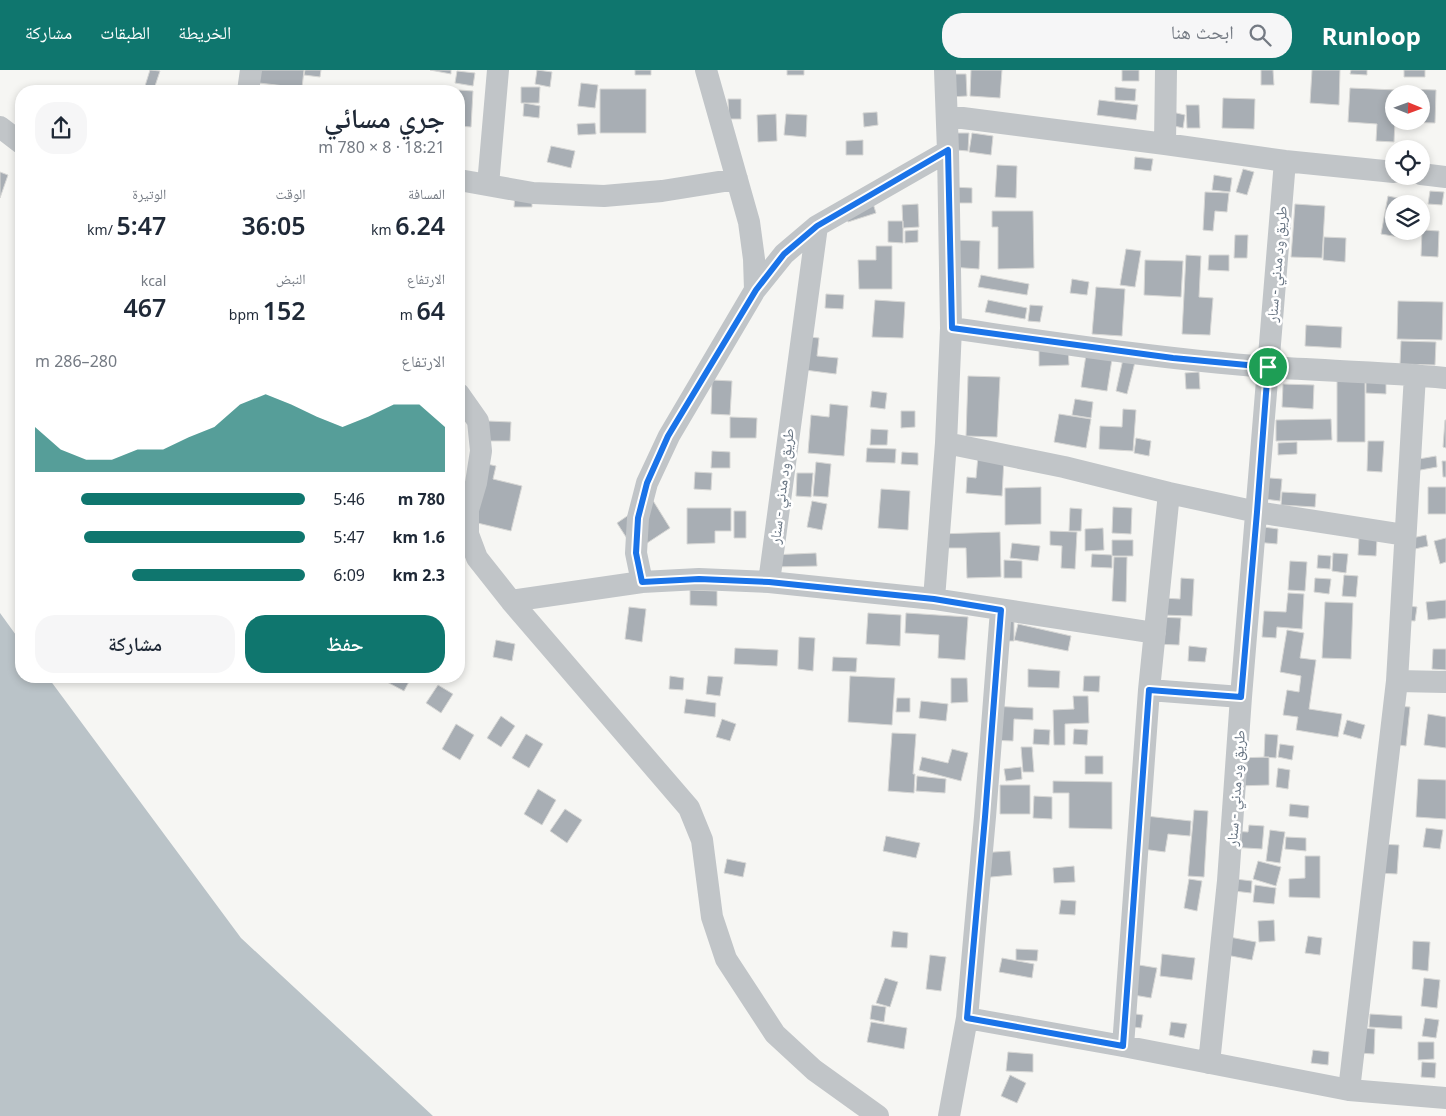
<!DOCTYPE html>
<html lang="ar">
<meta charset="utf-8">
<style>
body{margin:0;font-family:"Noto Sans","Noto Naskh Arabic",sans-serif;background:#f6f6f7;color:#1f2937;direction:rtl;height:100vh;display:flex;flex-direction:column;font-size:19px;white-space:nowrap}
*{box-sizing:border-box;margin:0}
p{font-size:16px;color:#747a83}
.icon{flex:none;width:28px;height:28px;fill:none;stroke:currentColor;stroke-width:2;stroke-linecap:round;stroke-linejoin:round}
.map{position:relative;flex:1;overflow:hidden;direction:ltr}
.side{position:absolute;left:15px;top:15px;width:450px;height:598px;display:flex;flex-direction:column;background:#fff;border-radius:20px;box-shadow:0 2px 8px #0003;direction:rtl}
.side>*{flex:none}
.needle{width:32px;rotate:91deg}
.buttons{position:absolute;left:1385px;top:15px;display:grid;gap:10px}
.buttons a{display:grid;place-items:center;width:45px;height:45px;border-radius:50%;background:#fff;box-shadow:0 2px 8px #0003;font-size:25px}
.pin{position:absolute;display:grid;place-items:center;width:42px;height:42px;color:#fff;margin:-21px;border:2px solid #fff;border-radius:50%;box-shadow:0 1px 5px #0007}
.round{display:grid;place-items:center;flex:none;width:52px;height:52px;border-radius:20px;background:#f6f6f7}
.headline{display:flex;align-items:center;justify-content:space-between;height:85px;padding:0 20px}
h1{font-size:28px;font-weight:600;line-height:38px}
.stats{display:grid;grid-template-columns:repeat(3,1fr);gap:8px;height:85px;padding:5px 20px}
.stats div{display:grid;align-content:center}
.stats b{font-size:25px;font-weight:600}
.stats small{font-size:14px;font-weight:400}
.stats p{font-size:14px}
.chart{height:140px;padding:10px 20px}
.chart p{display:flex;justify-content:space-between}
.chart svg{width:100%;height:90px;margin-top:5px;fill:#0f766e;opacity:.7}
.cta{display:flex;gap:10px;margin-top:auto;padding:10px 20px}
.cta a{flex:1;height:58px;border-radius:20px;background:#0f766e;color:#fff;font-size:20px;font-weight:600;line-height:58px;text-align:center}
.cta a+a{background:#f6f6f7;color:#1f2937}
ul{padding:0 20px;list-style:none;font-size:16px}
li{display:grid;grid-template-columns:80px 60px 1fr;align-items:center;height:38px}
li i{height:12px;border-radius:6px;background:#0f766e}
header{display:flex;align-items:center;gap:30px;box-sizing:border-box;height:70px;padding:0 25px;background:#0f766e;color:#fff}
header strong{font-size:24px}
nav{display:flex;gap:28px;margin-inline-start:auto;font-size:18px}
.search{width:350px;height:45px;background:#f6f6f7;display:flex;align-items:center;gap:12px;box-sizing:border-box;padding:0 18px;border-radius:20px;color:#747a83;font-size:19px}
.map>svg:first-child{display:block}
.water{fill:#bac3c8}
.building{fill:#a8aeb4;stroke:#d7d7d5}
.lines{fill:none;stroke-linecap:round;stroke-linejoin:round}
.street{stroke:#c1c5c8;stroke-width:22}
.route-casing{stroke:#fff;stroke-width:10}
.route{stroke:#1a73e8;stroke-width:6}
.labels{text-anchor:middle;dominant-baseline:central;stroke-width:5;stroke-linejoin:round;paint-order:stroke}
.street-label{font-size:15px;fill:#677482;stroke:#fff}
</style>
<header>
<strong>Runloop</strong>
<div class="search"><svg class="icon" aria-label="search" viewBox="0 0 24 24"><circle cx="10" cy="10" r="6"/><path d="M15 15l6 6"/></svg>ابحث هنا</div>
<nav><a>الخريطة</a><a>الطبقات</a><a>مشاركة</a></nav>
</header>
<div class="map">
<svg width="1446" height="1046" viewBox="0 0 1446 1046">
<rect width="100%" height="100%" fill="#f6f6f3"/>
<path class="water" d="M0,543L21,572V606H47L241,868L433,1046H0Z"/>
<path class="building" d="M150,0L160,1L154,19L145,16Z
M261,0H304L302,18L259,13Z
M305,0H321L320,7L304,5Z
M430,0H451V4Z
M537,0L552,2L550,17L535,14Z
M635,0H651V5H635Z
M787,0H804V5H787Z
M971,0H1002L1000,28L970,26Z
M1122,0H1139V11H1122Z
M1261,0H1273L1274,15H1261Z
M1312,0H1340L1339,35L1310,33Z
M1351,0H1367V5L1350,4Z
M1404,0H1425V7H1404Z
M457,1L475,3L473,16L455,13Z
M950,4H966L967,26L950,27Z
M581,13L598,15L595,38L578,36Z
M521,17H540L539,33H521Z
M1115,17L1136,19L1135,31L1115,30Z
M1350,18L1396,20V24H1394L1395,51L1394,72L1376,71L1377,54L1348,52Z
M600,19H646V63H600Z
M1404,19L1436,20L1435,53L1403,52L1421,51V24H1404Z
M459,20L473,21L471,57L459,56Z
M1223,28L1255,29L1254,59L1222,58Z
M728,29H741V49H729Z
M1099,30L1138,35L1136,50L1097,45Z
M524,33L540,36L539,48L523,46Z
M1186,35H1199L1200,58H1187Z
M877,42L878,55L864,57L863,43Z
M1172,42L1185,45L1183,58L1170,55Z
M776,44L777,71L758,72L757,45Z
M786,44L807,45L806,67L784,65Z
M595,53L596,64L578,65L577,54Z
M957,63H969L968,81L956,80Z
M972,63L993,66L991,85L969,82Z
M863,70V85H846V71Z
M551,76L575,81L571,98L547,92Z
M1135,87L1153,89L1151,101L1134,99Z
M997,95L1017,96L1016,128L995,127Z
M1243,99L1254,102L1247,125L1236,122Z
M0,102L8,105L0,128Z
M1214,105L1232,108L1230,122L1212,120Z
M953,117L972,118V133H952Z
M1430,121L1444,122L1442,135L1428,134Z
M1205,122L1229,123L1227,142L1215,141L1213,161L1203,160Z
M515,123H532V137H514Z
M1388,126L1417,132V134H1394V161H1412L1411,169L1381,164Z
M871,127L876,143L848,152L843,137Z
M918,134L919,157L903,158L902,135Z
M1295,134L1325,136L1322,188L1291,187Z
M992,141H1033L1034,198L998,199V157H992Z
M888,151H903V173L888,172Z
M918,160V172L905,173V161Z
M1422,160L1439,161L1438,187L1421,186Z
M1235,165H1248L1247,188H1234Z
M1324,167L1346,168L1345,192L1323,190Z
M952,170L980,171L979,199L951,197Z
M876,176H892V219H859L858,190H876Z
M1126,179L1141,181L1135,217L1120,215Z
M1186,185L1201,186L1199,227L1213,228L1210,265L1182,264Z
M1209,185H1229V201L1208,200Z
M1145,190L1183,191L1181,227L1144,225Z
M981,205L1029,214L1027,225L978,217Z
M1072,209L1089,212L1087,225L1070,223Z
M1096,217L1125,219L1122,266L1092,264Z
M826,224L844,225L843,239L825,238Z
M875,230L905,232L903,268L872,267Z
M988,230L1027,238L1025,249L985,242Z
M1398,231L1443,232L1442,270L1397,269Z
M1030,235L1043,236L1040,252L1028,251Z
M1306,255L1342,257L1341,278L1305,276Z
M801,266L819,268L817,286L838,288L836,304L797,299Z
M1401,271L1436,272L1435,295L1400,294Z
M1068,277L1069,295L1039,296V278Z
M1086,285L1112,289L1107,321L1081,317Z
M1123,289L1135,292L1127,324L1116,321Z
M1199,302L1200,319H1186L1185,303Z
M968,306L1000,307L997,367L966,366Z
M1337,308H1365V372H1337Z
M712,310L732,311L730,345L711,344Z
M1366,310H1386V324L1366,323Z
M1283,314L1314,315L1313,339L1282,337Z
M872,321L887,323L885,339L870,337Z
M1075,329L1093,332L1091,348L1072,345Z
M830,334L848,336L844,386L808,383L811,345L829,347Z
M1123,339L1136,340L1133,381L1099,379L1100,356L1122,357Z
M901,341H915V357L901,358Z
M1059,344L1091,349L1086,378L1054,372Z
M730,347L757,348L756,368H730Z
M1331,349L1332,370L1276,371V350Z
M1445,350H1446V378L1443,377Z
M488,351L511,352L510,371H487Z
M871,359L888,360L887,375H870Z
M1136,368L1151,371L1149,386L1134,383Z
M1368,371H1384L1382,402L1367,401Z
M1297,372V384L1278,385V373Z
M867,378L896,379L895,393L866,392Z
M712,381L730,382V398H711Z
M902,382L918,383V395L901,394Z
M978,386L1004,388L1002,426L966,423L967,407L976,408Z
M1436,386L1437,397L1415,401L1413,390Z
M1442,391H1446V407H1443Z
M478,392L496,396L493,409L522,416L511,461L465,450Z
M816,392L831,394L828,427L813,426Z
M695,402L712,403L711,420L694,419Z
M797,403H813L811,427L796,426Z
M1259,407L1282,409L1280,431L1257,428Z
M1041,417V454L1005,455V418Z
M1428,417H1446V444H1428Z
M881,419L910,421L908,460L878,458Z
M1282,422L1316,424L1315,437L1281,435Z
M652,429L670,458L635,481L617,453Z
M812,431L827,434L822,460L807,457Z
M1113,437L1132,438L1131,464L1112,463Z
M687,438H731V461H715V473L687,474Z
M1070,438L1082,439L1081,461H1069Z
M734,441H746V468H734Z
M1257,456L1278,459L1277,474L1255,472Z
M1103,458L1104,480L1085,481V459Z
M1050,461L1077,462L1075,499L1061,498L1062,476L1050,475Z
M1000,462L1001,507L967,508L966,478H938V464Z
M1426,465L1428,476L1406,481L1403,470Z
M1359,467L1377,469L1376,486L1358,485Z
M1446,468V492L1440,494L1434,471Z
M1112,470H1133V486H1112Z
M1012,473L1040,476L1038,491L1010,488Z
M816,483L817,496L771,497L770,485Z
M1333,483L1348,484L1346,503L1332,501Z
M1092,484L1112,485V498L1091,497Z
M1318,485L1331,486L1330,499L1317,498Z
M1114,487H1127L1126,532L1112,531Z
M1004,490L1022,491V508H1004Z
M1290,491L1307,492L1305,521L1288,520Z
M1344,505L1358,506L1356,527L1342,526Z
M1181,508L1194,509L1192,546L1162,545L1163,528L1180,529Z
M1315,508L1331,509L1329,524L1314,522Z
M690,520L717,521V536L690,535Z
M1288,523L1304,524L1302,559L1277,557L1276,568L1262,567L1264,541L1286,542Z
M1446,530V548L1428,550L1426,532Z
M1325,532L1353,533L1351,589L1322,588Z
M1400,535L1417,537L1415,551L1398,550Z
M629,537L646,539L642,572L625,569Z
M868,543L901,545L900,576L866,574Z
M906,543L968,547L965,590L938,588L939,565L905,563Z
M1155,547L1181,548L1179,575L1154,574Z
M999,551H1014V571H999Z
M1018,554L1071,566L1068,581L1014,570Z
M1287,560L1304,563L1300,588L1316,590L1309,639L1342,644L1338,667L1296,660L1298,647L1283,645L1287,620L1299,622L1301,606L1280,602Z
M799,567L815,568L813,601L798,599Z
M496,570L515,574L512,591L493,587Z
M1189,576L1207,578L1205,592L1188,591Z
M735,578L778,580L777,596L734,594Z
M1433,579H1446V600L1432,599Z
M833,587L857,588L856,602L832,601Z
M1028,599L1060,601L1059,618L1028,617Z
M391,606H412L404,621L387,612Z
M670,606L684,608L683,620L669,619Z
M708,606L723,607L720,626L706,624Z
M850,606L895,608L892,655L848,652Z
M1084,606H1100L1099,622L1083,621Z
M951,608H967L968,632L951,633Z
M438,615L453,624L441,643L426,633Z
M1073,626H1088L1089,653L1065,654V675H1054L1053,640L1074,639Z
M897,628H910V642H896Z
M686,629L716,633L715,647L684,643Z
M921,631L948,634L946,651L919,648Z
M989,636L1033,638V650L1014,649L1013,671L988,670Z
M1396,636L1410,637L1406,676L1392,674Z
M1428,644L1446,647V678L1424,675Z
M501,646L515,656L501,677L487,668Z
M722,649L736,654L730,671L716,667Z
M1347,650L1365,655L1361,669L1343,664Z
M456,654L474,665L460,690L442,679Z
M1034,659L1050,660L1049,675L1033,674Z
M1074,659L1088,660L1087,675L1073,674Z
M892,663L916,664L913,704H915L914,723L888,721Z
M526,664L543,674L529,698L512,688Z
M1265,664L1278,665L1276,688L1264,687Z
M1280,674L1294,676L1292,690L1278,687Z
M1021,677H1032L1034,702H1023Z
M952,679L968,683L961,711L919,700L922,687L948,693Z
M1085,686H1103V704H1085Z
M1269,687V715L1236,716V688Z
M1021,697L1022,709L1006,711L1004,699Z
M1278,698L1290,700L1288,719L1276,717Z
M917,706L946,709L945,723L916,721Z
M1418,709L1446,710V749L1416,747Z
M1053,711L1112,712V759L1069,758V723H1053Z
M1000,715H1030V744H1000Z
M538,719L556,730L542,755L524,744Z
M1034,726L1052,727V749L1033,748Z
M1290,734L1309,736L1308,748L1289,746Z
M565,739L582,750L567,773L550,761Z
M1194,740L1208,741L1204,807L1188,806Z
M1146,746L1191,751L1190,766L1168,764L1165,782L1142,779Z
M1249,755L1264,756L1262,779L1230,777L1231,761L1248,762Z
M1426,758L1443,760L1440,779L1423,777Z
M1270,760L1285,762L1280,793L1266,791Z
M886,766L920,773L916,788L883,781Z
M1286,767L1306,768V781L1285,779Z
M1379,774L1399,775L1397,804L1377,803Z
M1010,781L1012,805L981,808L979,783Z
M1305,786H1320V828L1289,827V809L1305,808Z
M727,789L746,793L743,807L724,803Z
M1258,791L1281,797L1276,816L1253,809Z
M1074,796L1075,812L1054,813L1053,798Z
M1227,808L1252,811L1251,823L1225,820Z
M1189,809L1202,811L1197,841L1184,838Z
M1255,815L1276,818L1274,834L1253,832Z
M1061,830L1076,831L1075,845L1059,844Z
M1274,850L1275,871L1259,872L1258,851Z
M893,861L908,863L907,878L891,877Z
M1224,866L1256,872L1252,890L1221,884Z
M1308,866L1322,868L1320,885L1305,883Z
M1413,871L1430,872L1428,901L1412,899Z
M1016,879L1038,880L1037,891L1016,890Z
M1162,884L1195,888L1192,910L1160,906Z
M930,885L946,887L941,921L926,919Z
M1002,888L1034,894L1032,908L999,902Z
M1133,894L1157,898L1151,928L1128,924Z
M885,908L898,912L890,937L876,933Z
M1424,908L1440,910L1437,938L1421,936Z
M872,935L886,937L884,952L870,949Z
M1128,943L1143,945L1141,958L1126,956Z
M1370,944L1402,946V959L1369,957Z
M1425,948L1439,950L1436,968L1422,966Z
M871,952L907,958L904,979L867,972Z
M1171,952L1187,954L1184,968L1169,965Z
M1360,958L1375,959L1374,984L1359,983Z
M1418,972H1434V989L1418,990Z
M1313,980L1329,982L1328,995L1311,993Z
M1008,982L1033,984V1002L1006,1001Z
M1422,992L1436,993L1435,1008L1421,1007Z
M1010,1005L1026,1013L1017,1033L1001,1026Z"/>
<g class="lines">
<path class="street" d="M706,0L749,152L754,189L755,220
M248,21L251,0
M947,46L1165,74L1285,91L1394,102
M0,57L21,73
M1165,74L1166,0
M1421,104L1446,107
M459,110L533,123L604,126L662,121L737,109
M488,115L498,0
M951,258C1057,273 1162,289 1268,297C1327,301 1387,302 1446,308
M459,324L478,351L481,381L476,413L468,440V464L477,488L511,531L689,738L702,770L712,847L726,889L775,964L814,1000L878,1046
M946,373L1064,397L1169,423L1257,442L1405,465
M642,512L636,483L638,448L647,413L669,366L755,220L784,184L817,156L948,81
M769,512L817,156
M934,529L946,373L951,258L948,81L945,0
M511,531L642,512L699,509L769,512L934,529L1155,563
M1397,611L1446,612
M1149,620L1241,627
M967,948L1123,976L1349,1020L1446,1028
M1123,976L1149,620L1169,423
M1209,993L1228,811L1241,627L1285,91
M1349,1020L1397,611L1415,305
M949,1046L967,948L985,747L1001,540"/>
</g>
<g class="lines">
<defs>
<path id="route" d="M948,80L952,258L1173,288L1268,297L1257,442L1241,627L1149,620L1123,976L967,948L985,747L1001,540L934,529L769,512L699,509L642,512L636,483L638,448L647,413L668,366L756,220L784,184L817,156Z"/>
</defs>
<use href="#route" class="route-casing"/>
<use href="#route" class="route"/>
</g>
<g class="labels">
<g class="street-label">
<text transform="translate(1276 194) rotate(-85)">طريق ود مدني - سنار</text>
<text transform="translate(781 416) rotate(-83)">طريق ود مدني - سنار</text>
<text transform="translate(1235 718) rotate(-86)">طريق ود مدني - سنار</text>
</g>
</g>
</svg>
<div class="buttons">
<a><svg class="needle" viewBox="-14 -14 28 28"><path d="M0-13l5 13h-10z" fill="#e53935"/><path d="M0 13l5-13h-10z" fill="#747a83"/></svg></a>
<a><svg class="icon" aria-label="locate" viewBox="0 0 24 24"><circle cx="12" cy="12" r="6"/><path d="M12 2v4M12 18v4M2 12h4M18 12h4"/></svg></a>
<a><svg class="icon" aria-label="layers" viewBox="0 0 24 24"><path d="M12 4l9 5-9 5-9-5zM3 14l9 5 9-5"/></svg></a>
</div>
<div class="pin" style="left:1268px;top:297px;background:#1e9e55"><svg class="icon" aria-label="arrive" viewBox="0 0 24 24"><path d="M6 21V4h12l-3 4 3 4H6"/></svg></div>
<section class="side">
<div class="headline"><div><h1>جري مسائي</h1><p>18:21 · 8 × 780 m</p></div><a class="round"><svg class="icon" aria-label="share" viewBox="0 0 24 24"><path d="M12 15V3M7 8l5-5 5 5M5 13v7h14v-7"/></svg></a></div>
<div class="stats">
<div><p>المسافة</p><b>6.24<small> km</small></b></div>
<div><p>الوقت</p><b>36:05</b></div>
<div><p>الوتيرة</p><b>5:47<small> /km</small></b></div>
</div>
<div class="stats">
<div><p>الارتفاع</p><b>64<small> m</small></b></div>
<div><p>النبض</p><b>152<small> bpm</small></b></div>
<div><p>kcal</p><b>467</b></div>
</div>
<div class="chart"><p><span>الارتفاع</span>280–286 m</p>
<svg viewBox="0 0 160 44" preserveAspectRatio="none"><path d="M0 44V22L10 33L20 38L30 38L40 33L50 33L60 27L70 22L80 11L90 6L100 11L110 17L120 22L130 17L140 11L150 11L160 22V44z"/></svg>
</div>
<ul>
<li><b>780 m</b>5:46<i style="width:83%"></i></li>
<li><b>1.6 km</b>5:47<i style="width:82%"></i></li>
<li><b>2.3 km</b>6:09<i style="width:64%"></i></li>
</ul>
<div class="cta"><a>حفظ</a><a>مشاركة</a></div>
</section>
</div>
